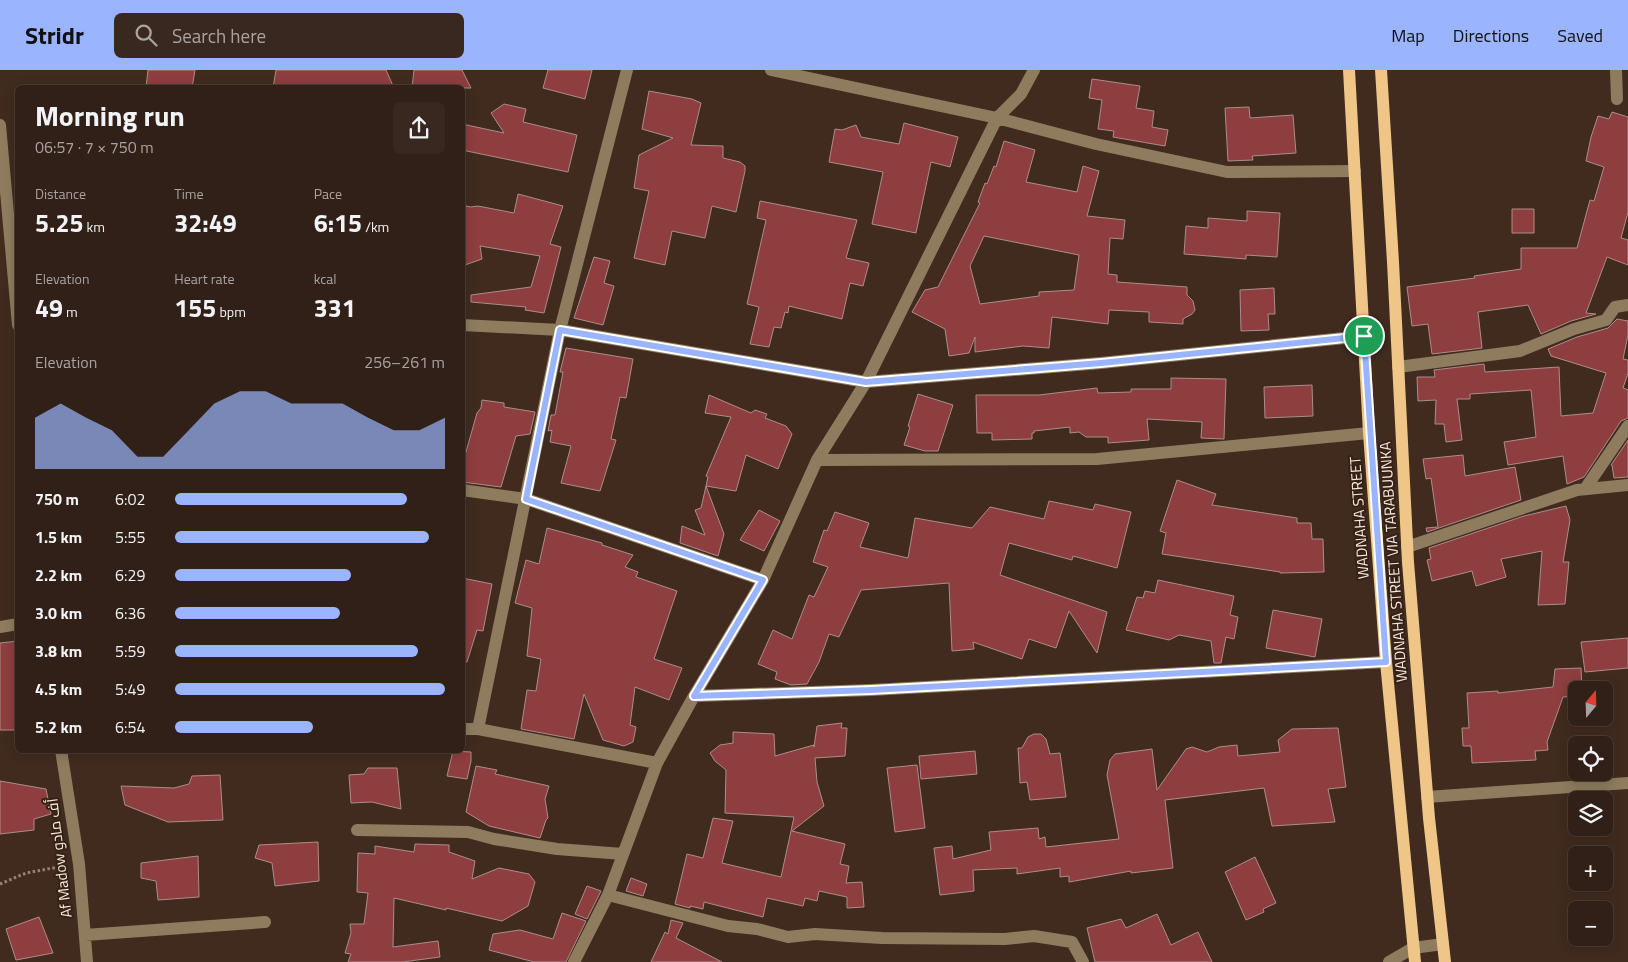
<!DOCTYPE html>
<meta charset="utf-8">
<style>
body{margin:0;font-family:"Titillium Web",Cairo,sans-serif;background:#392820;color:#f1f3f6;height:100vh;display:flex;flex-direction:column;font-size:19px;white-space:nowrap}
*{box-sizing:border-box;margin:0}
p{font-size:16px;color:#a8a3a1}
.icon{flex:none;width:28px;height:28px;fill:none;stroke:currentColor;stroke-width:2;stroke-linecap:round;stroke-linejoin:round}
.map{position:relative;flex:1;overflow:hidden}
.panel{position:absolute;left:15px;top:15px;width:450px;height:668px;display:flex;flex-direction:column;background:#312017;border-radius:8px;box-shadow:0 2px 12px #0003,0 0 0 1px #4c3e36}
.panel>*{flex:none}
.needle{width:32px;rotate:19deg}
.tools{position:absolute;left:1568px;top:611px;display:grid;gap:10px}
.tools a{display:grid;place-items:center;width:45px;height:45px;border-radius:8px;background:#312017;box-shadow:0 2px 12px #0003,0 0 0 1px #4c3e36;font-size:25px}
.pin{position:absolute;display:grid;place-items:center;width:42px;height:42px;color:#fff;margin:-21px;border:2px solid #fff;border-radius:50%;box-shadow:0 1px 5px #0007}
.round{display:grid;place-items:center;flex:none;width:52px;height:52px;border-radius:8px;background:#392820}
.overview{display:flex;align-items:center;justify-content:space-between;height:85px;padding:0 20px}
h1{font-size:28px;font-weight:700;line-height:38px}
.metrics{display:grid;grid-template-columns:repeat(3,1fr);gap:8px;height:85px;padding:5px 20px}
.metrics div{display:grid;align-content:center}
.metrics b{font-size:25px;font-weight:700}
.metrics small{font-size:14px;font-weight:400}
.metrics p{font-size:14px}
.chart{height:140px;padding:10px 20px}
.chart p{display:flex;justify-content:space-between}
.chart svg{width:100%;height:90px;margin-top:5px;fill:#9ab5fd;opacity:.7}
ul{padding:0 20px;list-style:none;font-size:16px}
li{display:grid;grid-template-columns:80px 60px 1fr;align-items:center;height:38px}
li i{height:12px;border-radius:6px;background:#9ab5fd}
header{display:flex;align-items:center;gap:30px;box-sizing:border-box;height:70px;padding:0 25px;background:#9ab5fd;color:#111}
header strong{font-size:24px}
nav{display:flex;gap:28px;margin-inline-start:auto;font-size:18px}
.search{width:350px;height:45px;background:#392820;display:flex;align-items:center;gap:12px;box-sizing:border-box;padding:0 18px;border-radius:8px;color:#a8a3a1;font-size:19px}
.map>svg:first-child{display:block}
.building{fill:#8e3e3f;stroke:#ac8d8b;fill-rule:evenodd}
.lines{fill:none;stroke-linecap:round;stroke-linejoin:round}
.path{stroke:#96847a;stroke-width:3;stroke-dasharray:2.5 2.5;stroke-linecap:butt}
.minor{stroke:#8f7c5e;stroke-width:12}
.major{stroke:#efc687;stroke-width:12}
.route-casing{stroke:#fff;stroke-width:10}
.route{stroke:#9ab5fd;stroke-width:6}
.labels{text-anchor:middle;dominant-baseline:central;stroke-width:4;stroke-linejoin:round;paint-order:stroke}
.street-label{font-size:15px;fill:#f8e9e1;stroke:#362115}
</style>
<header>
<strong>Stridr</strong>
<div class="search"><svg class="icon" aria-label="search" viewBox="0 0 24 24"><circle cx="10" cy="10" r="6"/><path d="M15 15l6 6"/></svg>Search here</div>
<nav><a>Map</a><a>Directions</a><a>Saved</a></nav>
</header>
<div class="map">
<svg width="1628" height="892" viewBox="0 0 1628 892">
<rect width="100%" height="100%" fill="#412b1f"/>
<path class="building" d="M148,0H195L192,18H146Z
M276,0H386L394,18H273Z
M414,0H462L471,18H412Z
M548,0H592L585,29L543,18Z
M1092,9L1140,16L1136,38L1154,41L1152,57L1168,60L1165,76L1113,67L1114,61L1098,59L1102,30L1089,28Z
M649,21L692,29L701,33L691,75L723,76V88L740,92L745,96V101L736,142L712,136L705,168L672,161L665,195L634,188L649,121L634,118L639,85L673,68L642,59Z
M504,34L526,39L523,52L577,65L568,102L462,80V54L504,63L491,43Z
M1249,37L1250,48L1293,45L1296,83L1252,86L1253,90L1228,91L1225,38Z
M1612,42L1628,47V142L1621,168L1628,170V195L1607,187L1586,243L1596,244L1571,251L1541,264L1528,235L1478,242L1482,278L1432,284L1428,254L1412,256L1407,217L1475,208L1474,206L1521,199V178H1577L1590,130L1594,131L1604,97L1586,91L1591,67L1598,46L1609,49Z
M904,53L958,67L950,97L931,92L916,163L872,154L883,102L829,92L835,59L842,60L856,55L861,67L899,74Z
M1004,71L1035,80L1026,112L1077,122L1083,96L1099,101L1087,146L1125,150L1123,169L1110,168L1108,204L1117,205V212L1187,217V225L1193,231L1195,240L1192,244L1183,249V254L1149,252V242L1109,240L1108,254L1052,247L1049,278L1023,276L975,282V267L969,283L949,286L945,259L912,242L925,220L938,217L980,133L978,132L985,113L987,114L994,96L996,97ZM984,166L1079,185L1074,220L1039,222V226L980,234L970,196Z
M518,124L563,136L550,174L561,177L544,243L525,240L526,237L471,232V225L531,217L540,186L480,176L482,189L462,196V134H465L466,136L471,137L478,136L514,143Z
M760,131L857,150L846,188L869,193L863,216L850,213L842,249L789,236L788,243L785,242L781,258L774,257L769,277L750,274L759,237L747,234L766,150L757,148Z
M1512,139H1534V163H1512Z
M1247,141L1280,143L1277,187L1246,185V189L1184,184L1186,156L1208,158V148L1247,151Z
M594,187L610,191L604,213L614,216L603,255L574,248Z
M1274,218L1275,244H1268L1269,260L1241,261L1240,220Z
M1617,249L1628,251V265L1623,289L1628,290V303L1623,318L1628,320V348L1621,351L1584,407L1567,414L1563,386L1508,395L1504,372L1536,367L1531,320L1470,324V329H1457L1462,370L1446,372L1444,354H1435L1436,330L1418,331L1417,307H1435L1434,300L1484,294L1485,302L1559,297L1561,346L1593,343L1606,303L1551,286L1548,279L1577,267L1608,258Z
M566,278L633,289L626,328L620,327L611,369L616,370L600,421L561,413L571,376L550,372L552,360L548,361L551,345H555L563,302H560Z
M1171,308L1226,309L1224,369L1201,368L1202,352L1147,349L1149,370L1108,373V367H1086L1079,362L1070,363V357L1034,361V363H1032V369L992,370V363H977L976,325H1039L1097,318L1098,323L1131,322V319H1171Z
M1312,315L1313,346L1265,348L1264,317Z
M918,324L953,335L938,381H925L904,375L910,357L908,356Z
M709,325L751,343L755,340L767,344L765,348L786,356L792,364L778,399L746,385L736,421L706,416L708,407L706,406L731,347L705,343Z
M482,330L504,333V337L535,342L530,364L516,366L501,417L462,412V396L477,343L481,338Z
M1628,370V407L1614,408L1612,395H1611Z
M1463,385L1465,406L1515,397L1521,430L1427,462L1426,458L1438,457L1431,408L1426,409L1423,389Z
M1177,410L1216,424L1212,435L1297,448V453H1311L1312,469H1323L1324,502L1280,503V502L1162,484L1166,463L1160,461Z
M706,416L724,464L718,486L680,473L682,456L705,465L695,440L701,438Z
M1049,431L1093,440L1095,434L1131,442L1117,498L1073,486L1072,490L1009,473L1000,505L1107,542L1097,583L1069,541L1056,578L1029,569L1022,589L973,572L974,579L952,581L949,513L861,520L839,567L829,564L819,592L807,614L791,615L775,609L777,602L758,594L773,560L792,569L809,525L814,527L828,497L813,492L824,460L827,461L835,442L869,453L860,477L908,488L915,448L972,458L990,437L1044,449Z
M1566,436L1570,450L1563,492H1569L1565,534L1538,535L1542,481L1501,489L1506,507L1476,516L1472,501L1432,511L1427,490L1431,489L1429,478L1524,446Z
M759,440L780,451L764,481L740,470Z
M547,458L602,473V475L633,485L625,497L638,502L636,507L677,521L654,589L682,598L669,630L635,617L630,655L636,657L633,672L624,676L603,670L584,624L574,669L521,659L527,620L536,621L541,589L527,586L532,538L515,533L526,490L539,494Z
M462,508L492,514L483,561L477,560L467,592H462Z
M1158,510L1234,526L1230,545L1238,547L1234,569L1226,567L1221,593H1214L1211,571L1179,565L1169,570L1126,560L1137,527L1143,528L1145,521L1155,523Z
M1273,540L1322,549L1315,587L1266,578Z
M1628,568V598L1585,602L1581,572Z
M18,571V660H0V573Z
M1581,598L1582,620H1576V626L1563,627L1547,672L1548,680L1535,681L1536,690L1472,693L1471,676H1463L1462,658H1469L1467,623L1498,621V623L1553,617L1555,599Z
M842,653L841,658H847L845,686L815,688L817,712L824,736L792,761L845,774L840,794L849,796L846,813L862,812L864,837L847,838V827L819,821L817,831L805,828L803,836L767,828L763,847L704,832L703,839L690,836V838L675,834L687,784L703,788L713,748L733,751L722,793L781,807L794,747L725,743L726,700L715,691L710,683L720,675L733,673V662L774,664L775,686L814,675V677L817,656Z
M1338,658L1346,717L1328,719L1335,752L1272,756L1264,718L1165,730L1173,798L1131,803V801L1069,812V806L1060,807V798L1017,804V798L973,800L974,821L940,825L934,778L952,776L953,789L991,780L989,762L1038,758L1039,769L1045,767L1046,777L1119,769L1107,705L1110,690L1115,684L1152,679L1157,720L1186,679L1192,677L1207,682L1219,677L1237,675L1238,686L1280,682L1278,670L1292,659Z
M1034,664H1041L1046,669L1050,684L1060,683L1066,727L1030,730L1027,712L1020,713L1018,678H1022L1028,667Z
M453,681L471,682V691L467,709L447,706Z
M975,681L977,704L921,709L919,686Z
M917,695L925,758L895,762L887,698Z
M476,696L497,700L495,704L549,716L545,729L548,748L546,750L540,768L489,756L466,742Z
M368,698H397L401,739L372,732L351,733L349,705L364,704Z
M220,705L223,750L168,752L125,735L121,716L174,718L189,714L192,706Z
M0,711L46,719L51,744L34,749V760L0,764Z
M318,772L319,811L275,816L272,793L255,788L259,775Z
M415,774L449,775V782L475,791L472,809L499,798L529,804L535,812L528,836L502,851L446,838V840L394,828L393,877L438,871L440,887L402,892H348L351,884L345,883L351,863L350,854H364L368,823L357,822L358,783L375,784V776L414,782Z
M198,786L199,827L158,830L156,811L141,808V793Z
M1255,787L1276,833L1263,839L1264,842L1246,850L1225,802Z
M631,808L647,814L643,826L626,821Z
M587,816L601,821L587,849L575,844Z
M562,843L586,851L566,892H534L489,880L493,864L520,860L553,869Z
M1157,844L1171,875L1198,862L1212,892H1095L1087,858L1121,849L1126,858Z
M39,847L53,883L16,890L6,859Z
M671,850L683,853L676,868L722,892H651L665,862L668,864Z"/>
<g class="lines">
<path class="path" d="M0,814L26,803L64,796"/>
<path class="minor" d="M627,0L560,260L478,659L657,693
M771,0L997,48L1096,74L1227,102L1355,101
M1616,0L1617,29
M0,55L18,255
M462,255L560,260L866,312L1101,293L1364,266
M1398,297L1520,281L1574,259L1606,250L1615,237L1628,235
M817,390L1097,389L1369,363
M1585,419L1628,356
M462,420L526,429L763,510
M1407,477L1577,420L1628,415
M0,557L18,554
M694,626L871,620L1386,592
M462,659H478
M61,680L79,794L87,892
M1427,727L1628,713
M357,760L468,762L494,769L557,779L623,784
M608,825L728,856L757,859L788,867L815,864L882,868L1005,869L1034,866L1072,872L1083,892
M85,865L265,852
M574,892L608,825L657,693L694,626L763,510L817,390L866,312L997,48L1021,24L1034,0
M1389,892L1413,878L1443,874"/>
<path class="major" d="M1349,0L1369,363L1386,592L1415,892
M1381,0L1393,192L1408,492L1429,748L1445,892"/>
</g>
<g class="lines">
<defs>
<path id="route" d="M560,260L866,312L1101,293L1364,266L1386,592L871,620L694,626L763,510L526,429Z"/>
</defs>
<use href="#route" class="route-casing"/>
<use href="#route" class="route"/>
</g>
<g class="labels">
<g class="street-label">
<text transform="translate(1359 448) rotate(-94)">WADNAHA STREET</text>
<text transform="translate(1393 492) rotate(-94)">WADNAHA STREET VIA TARABUUNKA</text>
<text transform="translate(59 788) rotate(-97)">Af Madow أف مادو</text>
</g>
</g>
</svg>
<div class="tools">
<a><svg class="needle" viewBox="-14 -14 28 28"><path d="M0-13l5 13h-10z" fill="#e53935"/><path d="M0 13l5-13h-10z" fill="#a8a3a1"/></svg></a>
<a><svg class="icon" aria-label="locate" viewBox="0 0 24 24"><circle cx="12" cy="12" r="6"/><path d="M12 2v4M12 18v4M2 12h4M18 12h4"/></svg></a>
<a><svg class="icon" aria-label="layers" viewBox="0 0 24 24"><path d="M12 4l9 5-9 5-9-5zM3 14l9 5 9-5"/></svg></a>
<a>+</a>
<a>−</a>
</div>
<div class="pin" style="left:1364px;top:266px;background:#1e9e55"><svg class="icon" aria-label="arrive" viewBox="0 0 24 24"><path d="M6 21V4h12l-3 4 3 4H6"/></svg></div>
<section class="panel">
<div class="overview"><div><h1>Morning run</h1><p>06:57 · 7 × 750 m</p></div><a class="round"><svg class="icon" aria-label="share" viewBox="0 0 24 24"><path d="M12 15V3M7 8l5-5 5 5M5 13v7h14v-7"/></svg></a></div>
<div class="metrics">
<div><p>Distance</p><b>5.25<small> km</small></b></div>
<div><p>Time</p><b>32:49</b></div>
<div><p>Pace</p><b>6:15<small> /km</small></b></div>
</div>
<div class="metrics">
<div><p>Elevation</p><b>49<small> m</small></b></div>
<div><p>Heart rate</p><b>155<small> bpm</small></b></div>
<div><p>kcal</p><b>331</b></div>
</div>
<div class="chart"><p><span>Elevation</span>256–261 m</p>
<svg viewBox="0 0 160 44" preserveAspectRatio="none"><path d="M0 44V19L10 12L20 19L30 25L40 38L50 38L60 25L70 12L80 6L90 6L100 12L110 12L120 12L130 19L140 25L150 25L160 19V44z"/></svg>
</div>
<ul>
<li><b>750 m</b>6:02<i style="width:86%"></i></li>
<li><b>1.5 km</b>5:55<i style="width:94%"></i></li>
<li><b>2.2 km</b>6:29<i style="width:65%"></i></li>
<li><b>3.0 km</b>6:36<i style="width:61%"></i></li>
<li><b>3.8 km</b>5:59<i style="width:90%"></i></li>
<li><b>4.5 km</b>5:49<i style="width:100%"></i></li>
<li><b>5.2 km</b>6:54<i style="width:51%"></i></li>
</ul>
</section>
</div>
